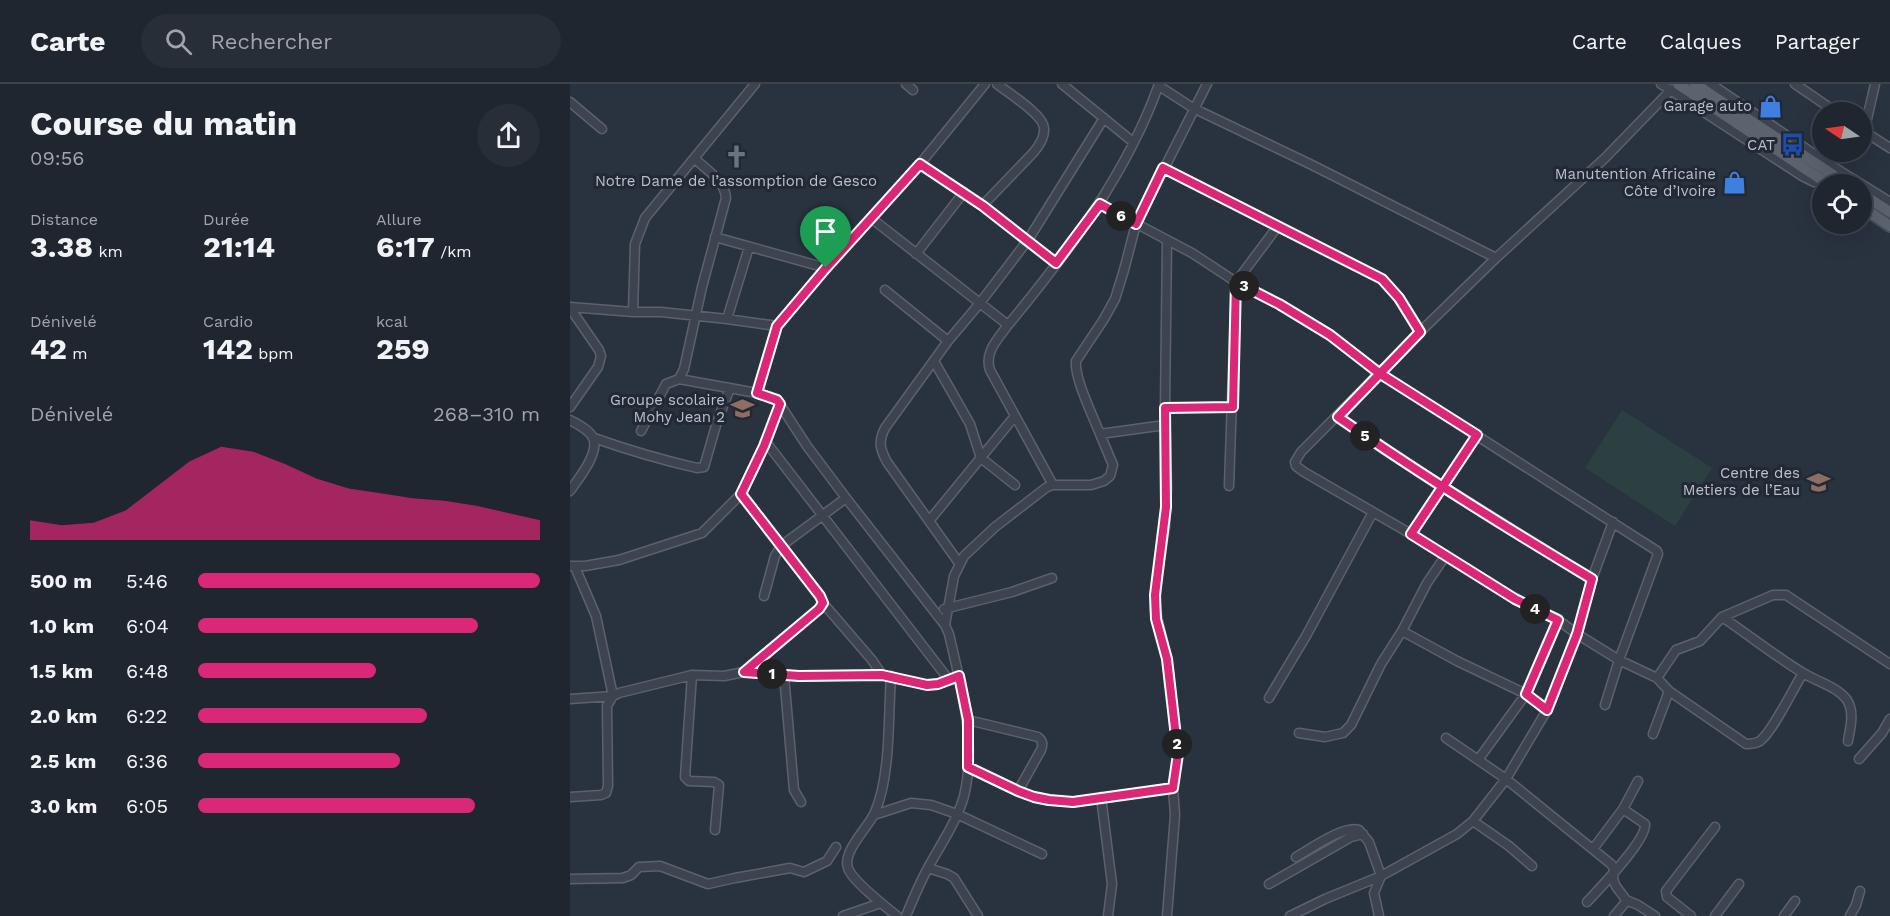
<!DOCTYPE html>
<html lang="fr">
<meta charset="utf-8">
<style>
body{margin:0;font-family:"Work Sans",sans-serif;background:#272e37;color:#f1f3f6;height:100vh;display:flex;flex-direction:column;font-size:22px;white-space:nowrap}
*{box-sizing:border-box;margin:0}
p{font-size:20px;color:#a1a5aa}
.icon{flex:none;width:33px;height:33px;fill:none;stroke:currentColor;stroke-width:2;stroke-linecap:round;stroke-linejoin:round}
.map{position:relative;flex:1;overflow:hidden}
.side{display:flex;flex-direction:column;background:#1f262f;width:570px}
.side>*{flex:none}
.needle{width:39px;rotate:283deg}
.controls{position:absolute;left:1242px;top:18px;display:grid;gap:12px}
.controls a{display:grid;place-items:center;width:60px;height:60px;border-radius:50%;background:#1f262f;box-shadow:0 6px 24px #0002,0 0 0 2px #3c434b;font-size:30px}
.pin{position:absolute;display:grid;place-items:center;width:51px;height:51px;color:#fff;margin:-62px -26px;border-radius:50% 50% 50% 0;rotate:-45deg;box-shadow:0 0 6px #0007}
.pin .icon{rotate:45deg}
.km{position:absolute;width:30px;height:30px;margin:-15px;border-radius:50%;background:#222;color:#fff;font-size:16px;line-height:30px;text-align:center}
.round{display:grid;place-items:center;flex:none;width:63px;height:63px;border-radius:32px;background:#272e37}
.summary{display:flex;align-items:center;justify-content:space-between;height:102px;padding:0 30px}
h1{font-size:33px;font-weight:700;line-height:45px}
.figures{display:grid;grid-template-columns:repeat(3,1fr);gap:9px;height:102px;padding:6px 30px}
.figures div{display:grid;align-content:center}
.figures b{font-size:30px;font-weight:700}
.figures small{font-size:16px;font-weight:400}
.figures p{font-size:16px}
.chart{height:168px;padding:12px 30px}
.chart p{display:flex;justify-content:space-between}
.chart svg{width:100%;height:108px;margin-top:6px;fill:#db2777;opacity:.7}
ul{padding:0 30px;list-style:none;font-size:20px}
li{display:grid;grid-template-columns:96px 72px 1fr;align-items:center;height:45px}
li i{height:15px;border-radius:8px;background:#db2777}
header{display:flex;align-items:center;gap:36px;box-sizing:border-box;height:84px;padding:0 30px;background:#1f262f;border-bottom:2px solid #3c434b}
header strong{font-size:28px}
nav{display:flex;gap:33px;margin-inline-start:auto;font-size:21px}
.search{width:420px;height:54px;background:#272e37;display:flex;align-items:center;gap:15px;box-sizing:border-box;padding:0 21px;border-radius:33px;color:#a1a5aa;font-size:22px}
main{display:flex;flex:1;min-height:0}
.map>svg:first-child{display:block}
.pitch{fill:#2c4041}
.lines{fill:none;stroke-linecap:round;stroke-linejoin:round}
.minor-casing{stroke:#5b626d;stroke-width:11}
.major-casing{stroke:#474d59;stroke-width:14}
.minor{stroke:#3d444f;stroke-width:8}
.major{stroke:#5b636f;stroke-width:10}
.route-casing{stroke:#fff;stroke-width:12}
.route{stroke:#db2777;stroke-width:8}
.labels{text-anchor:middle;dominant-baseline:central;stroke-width:6;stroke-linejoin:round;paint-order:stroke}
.poi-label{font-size:15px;fill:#bac0ca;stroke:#222935;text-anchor:end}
</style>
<header>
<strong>Carte</strong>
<div class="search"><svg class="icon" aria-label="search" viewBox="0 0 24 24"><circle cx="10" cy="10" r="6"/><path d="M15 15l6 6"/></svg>Rechercher</div>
<nav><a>Carte</a><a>Calques</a><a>Partager</a></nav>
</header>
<main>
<section class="side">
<div class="summary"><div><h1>Course du matin</h1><p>09:56</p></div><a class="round"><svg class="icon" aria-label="share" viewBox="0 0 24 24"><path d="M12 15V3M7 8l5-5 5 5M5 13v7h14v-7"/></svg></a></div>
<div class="figures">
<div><p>Distance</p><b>3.38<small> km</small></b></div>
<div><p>Durée</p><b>21:14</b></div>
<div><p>Allure</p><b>6:17<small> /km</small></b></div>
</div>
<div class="figures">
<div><p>Dénivelé</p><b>42<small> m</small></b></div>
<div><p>Cardio</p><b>142<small> bpm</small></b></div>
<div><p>kcal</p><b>259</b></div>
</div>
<div class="chart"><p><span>Dénivelé</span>268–310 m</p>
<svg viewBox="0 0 160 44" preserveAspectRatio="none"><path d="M0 44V36L10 38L20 37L30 32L40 22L50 12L60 6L70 8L80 13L90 19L100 23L110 25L120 27L130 28L140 30L150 33L160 36V44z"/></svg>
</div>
<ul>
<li><b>500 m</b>5:46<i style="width:100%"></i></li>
<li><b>1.0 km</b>6:04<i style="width:82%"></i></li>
<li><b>1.5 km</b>6:48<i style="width:52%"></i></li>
<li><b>2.0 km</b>6:22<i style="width:67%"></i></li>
<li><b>2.5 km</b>6:36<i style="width:59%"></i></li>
<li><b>3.0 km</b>6:05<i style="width:81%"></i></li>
</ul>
</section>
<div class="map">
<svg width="1320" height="832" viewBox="0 0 1320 832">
<rect width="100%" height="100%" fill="#29323f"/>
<path class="pitch" d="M1052,326L1142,384L1105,442L1015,384Z"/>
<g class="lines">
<defs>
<path id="minor" d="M336,0L343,6
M492,0L563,58
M1091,0L1232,92L1244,98L1254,99
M1141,0L1257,79L1320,118
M1225,0L1266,28
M589,2L623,24L742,81L926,174
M1101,6L1035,74L926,174L850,248L731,368L725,378L726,382L734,388L841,450L945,515L988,536L1007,550L1049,576L1087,594L1099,607L1176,660C1181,660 1185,660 1190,657C1203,647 1223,605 1233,589
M0,18L32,45
M1292,46L1320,64
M1294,48L1305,0
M350,80L413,121L486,179
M593,84L812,195L829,214L850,248
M529,120L622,169L666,198L709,220L761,251L809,289L1087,467L1088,470L1049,576L1035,621
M413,121L463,69C469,62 475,53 474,44C473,30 438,9 427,0
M301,134L438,241C428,255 414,268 420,286L483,401
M145,153L256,184
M346,170L394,108
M315,206L378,257
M0,223L63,228H91L157,235L207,242L256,184L350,80L415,0
M0,224L29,266L31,272L28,283L0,323
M63,228L65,160L75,134L185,0
M157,235L179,163
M438,241C497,170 558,88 589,0
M364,277L400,340L411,374L445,401
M109,295L187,309L207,316L237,362L276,414L375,541L379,550C391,603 407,658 394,712C387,737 371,760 359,782C350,798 343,815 336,832
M187,309L207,242
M595,324L663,323
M768,333L818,368L1022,495
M0,336C7,340 20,346 23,354C30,369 8,395 0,407
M71,347L96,300L109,295L114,285L132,203L156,114C155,97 136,85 125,75
M530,350C523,332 504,294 506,277L534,235L545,215L554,186L566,140L637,0
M24,354C58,366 92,376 127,384L134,383L147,338L160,304
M196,358L379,596
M659,402L666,198L708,142
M171,410L250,512L253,519L302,576L312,591
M359,437L445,332
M841,450L907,351
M389,479L317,378C310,365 308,358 315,344L378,257L410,219L458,156L534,34
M0,482H15L49,476L132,449L171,410L194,362L210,320
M194,512L205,472L211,462L276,414
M374,525L442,508L482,494
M1152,533L1203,511H1216L1320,580
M375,541L384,492L394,472L425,443L477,403L483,401H521L534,397L540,392L543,381L530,350L595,341
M832,547L887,577L956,610L977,626
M174,588L229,592L312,591L357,601L368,600L383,594
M214,591L224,706L231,718
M321,592C318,633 321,691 305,728C299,743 272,767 278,784C282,797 315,822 327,832
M1087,594L1106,566L1130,557L1152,533C1179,551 1205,572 1233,589C1246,597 1268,603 1277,616C1285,629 1280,644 1278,657
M699,614L736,552L803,428
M0,615L43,612L26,532L5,483
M398,636L468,653C473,657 473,660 471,666L448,707
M729,649L755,653L773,649L781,641L811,580L832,547L857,499L876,471
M1083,650L1099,607
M876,654L936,695L1041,780L1044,784C1041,802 1047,802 1056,816L1055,819L1044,832
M1289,675L1312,649L1320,635
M908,676L956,610L988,536
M398,683L448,707L464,713L479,716L503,718L603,704
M0,713L31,711L36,709L38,702L37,622L43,612L49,609L122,591
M531,713L542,800L538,832
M304,731L341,719L361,721L387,730L472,770
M903,737L939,762L962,782
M145,746L149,701L144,698L119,697L115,693L122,591L154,592L174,588L249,525L253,519
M1023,765L1053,725L1068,697
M726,773C740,765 774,741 789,746L799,758L811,792L804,809L809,832
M358,784L377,790L384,794L408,832
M0,795L53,794L61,791L69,783L90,782L138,800L165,794L220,784L234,788L257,777L266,763
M699,800L781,753L793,750
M1056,816L1068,821L1085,832
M1017,818C1029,805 1077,756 1075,740L1053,725
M273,832L311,819
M597,832L605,731L603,704L608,670L597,575L585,524L587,493L595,443L597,404L595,324L597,156
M720,832L755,815L811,792L887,750L903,737L936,695L977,626L1007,550L1022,495L1043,438
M1121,832L1097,813L1096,807L1145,743
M1145,832L1169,800
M1214,832L1225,817
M1280,832L1286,821L1290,807"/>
<path id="major" d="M1108,0L1258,100
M1125,0L1277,100
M1292,110L1320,128
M1292,123L1320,142"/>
</defs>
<use href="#minor" class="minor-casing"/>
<use href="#major" class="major-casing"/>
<use href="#minor" class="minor"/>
<use href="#major" class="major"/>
</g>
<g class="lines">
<defs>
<path id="route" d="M256,184L207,242L187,309L207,316L210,320L194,362L171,410L250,512L253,519L249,525L174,588L229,592L312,591L357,601L368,600L389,592L398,636V683L448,707L464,713L479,716L503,718L603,704L608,670L597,575L586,535L585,511L596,423L595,324L663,323L666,198L709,220L760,251L809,289L907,351L841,450L945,515L988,536L956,610L977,626L1007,550L1022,495C935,443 850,390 768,333L850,248L829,214L812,195L593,84L566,140L530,120L486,179L413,122L350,80L256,184"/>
</defs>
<use href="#route" class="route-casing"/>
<use href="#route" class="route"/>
</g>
<defs>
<symbol id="shop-bare" viewBox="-9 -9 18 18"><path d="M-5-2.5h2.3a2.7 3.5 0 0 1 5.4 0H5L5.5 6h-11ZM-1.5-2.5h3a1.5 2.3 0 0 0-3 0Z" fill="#3f7fe0" stroke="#222935" stroke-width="2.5" paint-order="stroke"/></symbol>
<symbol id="bus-bare" viewBox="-9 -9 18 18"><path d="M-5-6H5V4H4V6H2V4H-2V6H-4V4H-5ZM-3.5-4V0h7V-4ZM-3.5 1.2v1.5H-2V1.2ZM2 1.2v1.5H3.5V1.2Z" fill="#1a4fb4" stroke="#222935" stroke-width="2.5" paint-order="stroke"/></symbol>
<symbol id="church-bare" viewBox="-9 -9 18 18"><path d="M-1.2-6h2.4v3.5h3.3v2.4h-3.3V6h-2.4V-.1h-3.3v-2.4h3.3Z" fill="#6b7280" stroke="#222935" stroke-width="2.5" paint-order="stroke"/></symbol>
<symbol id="school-bare" viewBox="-9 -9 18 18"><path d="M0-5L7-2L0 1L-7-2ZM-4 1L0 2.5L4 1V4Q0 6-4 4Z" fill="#8d6e63" stroke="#222935" stroke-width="2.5" paint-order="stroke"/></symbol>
</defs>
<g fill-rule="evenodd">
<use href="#shop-bare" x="1184" y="6" width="33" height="33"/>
<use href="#bus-bare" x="1206" y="44" width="33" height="33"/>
<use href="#church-bare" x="150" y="56" width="33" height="33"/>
<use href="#shop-bare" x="1148" y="82" width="33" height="33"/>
<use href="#school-bare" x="156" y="308" width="33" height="33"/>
<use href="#school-bare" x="1232" y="382" width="33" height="33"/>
</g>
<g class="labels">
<g class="poi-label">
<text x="1182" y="22">Garage auto</text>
<text x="1205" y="61">CAT</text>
<text x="1146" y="90">Manutention Africaine<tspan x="1146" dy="17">Côte d’Ivoire</tspan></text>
<text x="166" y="97" text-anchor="middle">Notre Dame de l’assomption de Gesco</text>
<text x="155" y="316">Groupe scolaire<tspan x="155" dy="17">Mohy Jean 2</tspan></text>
<text x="1230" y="389">Centre des<tspan x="1230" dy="17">Metiers de l’Eau</tspan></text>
</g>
</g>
</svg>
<div class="controls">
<a><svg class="needle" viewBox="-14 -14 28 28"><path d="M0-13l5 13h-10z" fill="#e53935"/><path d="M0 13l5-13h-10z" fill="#a1a5aa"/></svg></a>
<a><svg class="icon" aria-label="locate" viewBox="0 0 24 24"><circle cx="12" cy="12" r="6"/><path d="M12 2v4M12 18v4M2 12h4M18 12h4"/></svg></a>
</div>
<div class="pin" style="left:256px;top:184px;background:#1e9e55"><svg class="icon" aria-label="arrive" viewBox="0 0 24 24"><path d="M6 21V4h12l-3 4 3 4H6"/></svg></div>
<b class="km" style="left:202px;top:590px">1</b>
<b class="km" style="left:607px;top:660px">2</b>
<b class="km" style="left:674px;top:202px">3</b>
<b class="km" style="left:965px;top:525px">4</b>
<b class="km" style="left:795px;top:352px">5</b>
<b class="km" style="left:551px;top:132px">6</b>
</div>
</main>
